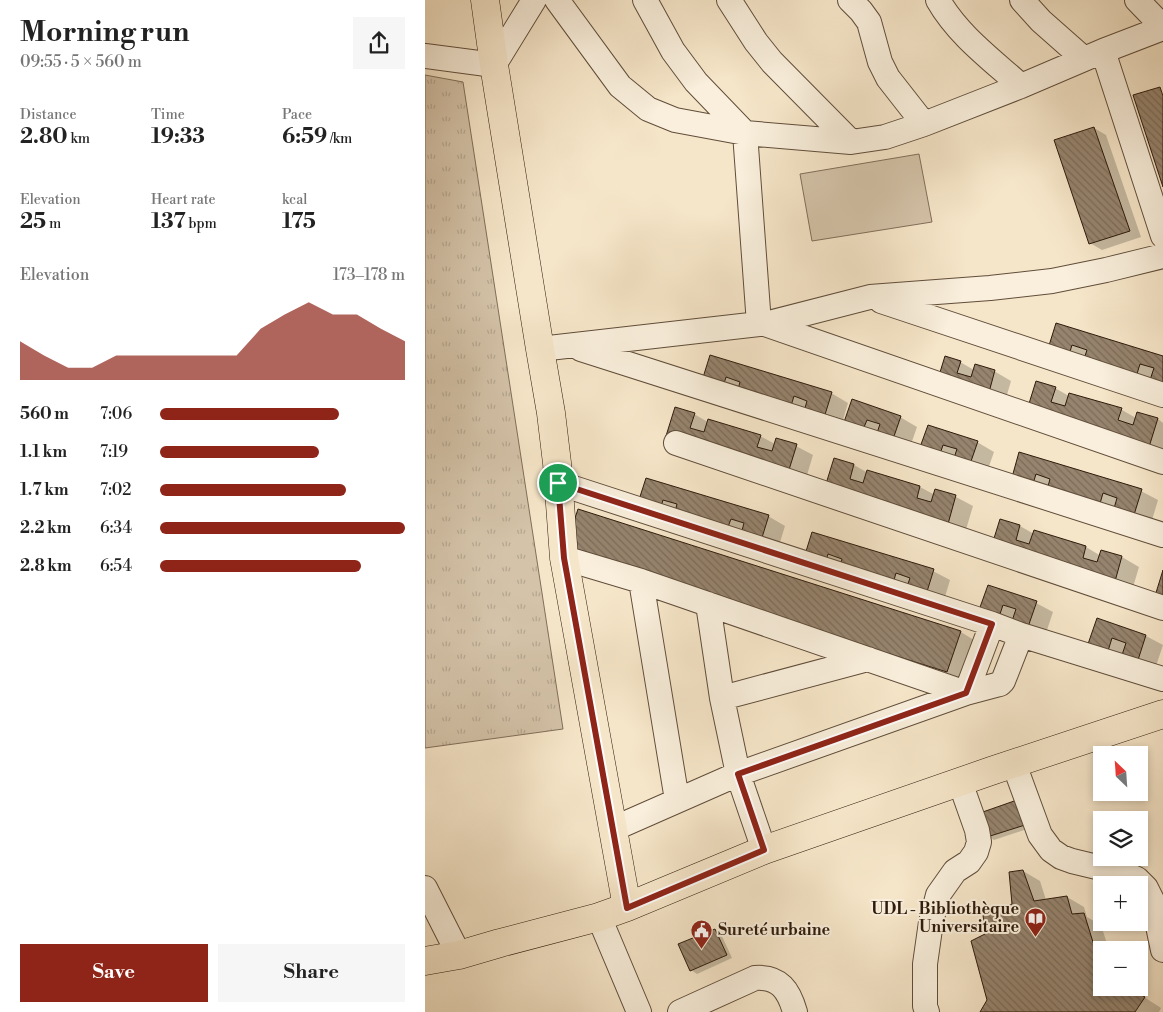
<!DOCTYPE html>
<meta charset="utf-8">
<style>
body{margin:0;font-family:"Libre Bodoni",serif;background:#f6f6f6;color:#222;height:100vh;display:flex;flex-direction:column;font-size:19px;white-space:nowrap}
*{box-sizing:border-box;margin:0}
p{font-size:16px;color:#767676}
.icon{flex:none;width:28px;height:28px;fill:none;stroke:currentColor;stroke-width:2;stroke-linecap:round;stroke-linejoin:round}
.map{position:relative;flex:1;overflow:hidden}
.panel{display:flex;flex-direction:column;background:#fff;width:425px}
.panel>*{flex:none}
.needle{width:32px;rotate:335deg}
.buttons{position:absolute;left:668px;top:746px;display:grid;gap:10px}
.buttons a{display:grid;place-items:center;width:55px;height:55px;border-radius:0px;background:#fff;box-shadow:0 2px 8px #0003;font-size:25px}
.pin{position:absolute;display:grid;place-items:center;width:42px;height:42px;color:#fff;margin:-21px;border:2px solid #fff;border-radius:50%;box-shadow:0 1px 5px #0007}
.round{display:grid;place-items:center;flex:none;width:52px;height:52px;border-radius:0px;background:#f6f6f6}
.headline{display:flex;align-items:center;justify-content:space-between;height:85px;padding:0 20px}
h1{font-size:28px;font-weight:700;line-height:38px}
.metrics{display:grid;grid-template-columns:repeat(3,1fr);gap:8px;height:85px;padding:5px 20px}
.metrics div{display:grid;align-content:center}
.metrics b{font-size:21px;font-weight:700}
.metrics small{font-size:14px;font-weight:400}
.metrics p{font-size:14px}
.chart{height:140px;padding:10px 20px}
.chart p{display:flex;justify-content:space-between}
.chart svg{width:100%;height:90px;margin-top:5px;fill:#8f2418;opacity:.7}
.cta{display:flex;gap:10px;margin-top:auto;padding:10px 20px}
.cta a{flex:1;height:58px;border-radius:0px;background:#8f2418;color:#fff;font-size:20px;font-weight:700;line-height:58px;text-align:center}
.cta a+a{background:#f6f6f6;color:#222}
ul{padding:0 20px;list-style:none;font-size:16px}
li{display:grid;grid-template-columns:80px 60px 1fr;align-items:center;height:38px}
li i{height:12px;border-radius:6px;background:#8f2418}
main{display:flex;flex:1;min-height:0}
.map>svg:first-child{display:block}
.grass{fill:url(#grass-tufts);stroke:#816e5a}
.pitch{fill:#d4c3a9;stroke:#816e5a}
.shadow{fill:#0003}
.building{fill:url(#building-back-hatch);stroke:#2e1a0b}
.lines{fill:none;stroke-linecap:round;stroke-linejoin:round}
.minor-casing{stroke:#604d3a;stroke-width:26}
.major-casing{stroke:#2e1a0b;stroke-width:29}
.minor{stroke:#f9efdc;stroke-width:24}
.major{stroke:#f6e6c9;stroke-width:28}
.route-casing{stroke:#fff;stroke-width:10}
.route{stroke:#8f2418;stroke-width:6}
.labels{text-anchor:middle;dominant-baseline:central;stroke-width:4;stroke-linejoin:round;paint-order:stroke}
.poi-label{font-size:16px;font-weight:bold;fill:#2e1a0b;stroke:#f9efdc;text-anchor:end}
</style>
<main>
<section class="panel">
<div class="headline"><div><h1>Morning run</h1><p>09:55 · 5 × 560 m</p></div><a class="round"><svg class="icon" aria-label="share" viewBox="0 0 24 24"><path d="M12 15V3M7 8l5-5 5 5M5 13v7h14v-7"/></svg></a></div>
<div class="metrics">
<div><p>Distance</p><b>2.80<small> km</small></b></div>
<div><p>Time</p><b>19:33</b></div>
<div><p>Pace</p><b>6:59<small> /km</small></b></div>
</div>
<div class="metrics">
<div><p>Elevation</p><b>25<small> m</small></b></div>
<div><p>Heart rate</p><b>137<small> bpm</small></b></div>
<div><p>kcal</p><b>175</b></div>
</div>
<div class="chart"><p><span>Elevation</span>173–178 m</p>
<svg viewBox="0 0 160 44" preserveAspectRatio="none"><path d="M0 44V25L10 32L20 38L30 38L40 32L50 32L60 32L70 32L80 32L90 32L100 19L110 12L120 6L130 12L140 12L150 19L160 25V44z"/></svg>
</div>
<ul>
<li><b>560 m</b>7:06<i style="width:73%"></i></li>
<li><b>1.1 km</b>7:19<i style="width:65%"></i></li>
<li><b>1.7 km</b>7:02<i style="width:76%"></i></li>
<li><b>2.2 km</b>6:34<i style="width:100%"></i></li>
<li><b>2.8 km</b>6:54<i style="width:82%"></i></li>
</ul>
<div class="cta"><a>Save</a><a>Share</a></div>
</section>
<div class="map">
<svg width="738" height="1012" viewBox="0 0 738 1012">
<defs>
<pattern id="grass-tufts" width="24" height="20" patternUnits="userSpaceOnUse" patternTransform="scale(1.25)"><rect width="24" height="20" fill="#d4c3a9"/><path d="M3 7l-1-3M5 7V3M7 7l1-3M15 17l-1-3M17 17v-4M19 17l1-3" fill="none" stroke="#b6a790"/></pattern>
<pattern id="building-back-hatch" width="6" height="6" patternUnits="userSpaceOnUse" patternTransform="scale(1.25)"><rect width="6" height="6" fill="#96846e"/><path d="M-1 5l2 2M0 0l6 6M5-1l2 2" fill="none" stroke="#7b6b59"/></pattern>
</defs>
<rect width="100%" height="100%" fill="#f6e6c9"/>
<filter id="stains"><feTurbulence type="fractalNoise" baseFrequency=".004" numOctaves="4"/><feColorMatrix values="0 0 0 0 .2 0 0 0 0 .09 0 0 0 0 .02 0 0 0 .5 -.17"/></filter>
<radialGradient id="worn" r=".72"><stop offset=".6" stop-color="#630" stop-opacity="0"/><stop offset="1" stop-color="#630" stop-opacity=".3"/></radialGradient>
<path class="grass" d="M0,75L38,82L138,729L0,748Z"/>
<path class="pitch" d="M494,154L507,222L387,241L375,174Z"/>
<path class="shadow" d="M669,128L681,135L716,237L677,250L665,243Z
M632,325L738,357V390L640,361Z
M285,357L406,393L423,403L415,430L294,393Z
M535,362L549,370L569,371L586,381L579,405L514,382Z
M630,388L644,396L645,394L697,410L711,418L713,413L733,419L738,423V455L620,419Z
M427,401L475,417L492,427L484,450L436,434Z
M269,414L283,422L335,436L350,444L371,446L388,455L380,482L242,436Z
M504,426L552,442L569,452L561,475L513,460Z
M595,454L716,491L733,500L725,527L604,490Z
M429,465L443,473V472L495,487L510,495L511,491L531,497L548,506L540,533L418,496Z
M222,479L343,516L360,526L352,552L214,506Z
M154,510L536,632L552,642L539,681L158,561Z
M595,526L609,534V532L661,547L676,556L677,551L697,557L714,567L706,594L585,557Z
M388,534L508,571L525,580L517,607L396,570Z
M563,586L611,603L628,612L620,636L572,619Z
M673,619L721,636L738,645L730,669L682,653Z
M592,801L605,828L569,840L563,836Z
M598,871L615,881L621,900L642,897L659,907L662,917L676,925L684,950H676V988H705L736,1008L734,1012H557L563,1000L562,935L589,904Z
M290,931L296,934L307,958L272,974L266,970L255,945Z"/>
<path class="building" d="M735,87L738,96V187L708,95Z
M669,127L705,231L664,244L629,140Z
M631,323L738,356V387L724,383L729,368L715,364L711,377L658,362L662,350L647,345L643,358L622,352Z
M285,355L407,392L398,421L378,415L382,401L369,396L365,409L312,393L315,382L301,377L297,390L276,384Z
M520,356L536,361L532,373L546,377L550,364L570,370L563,396L512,382Z
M611,381L631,387L626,402L640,406L644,393L697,408L693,420L708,425L712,412L733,418L724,447L602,410Z
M427,399L476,416L467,442L451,436L455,424L442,420L437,432L418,425Z
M250,407L270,413L265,428L279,432L283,419L336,435L332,447L347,451L351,438L372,444L363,473L241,436Z
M503,425L553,441L544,467L528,461L532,449L518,445L514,457L494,450Z
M594,452L717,489L708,518L688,512L692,498L678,493L674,507L622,490L625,479L611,474L607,487L586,481Z
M409,458L429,464L425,479L438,483L442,470L495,486L492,498L506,502L510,489L531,495L523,524L400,487Z
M221,478L344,515L335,544L315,538L319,523L306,519L301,532L249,516L252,504L238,500L234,513L212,506Z
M153,509L536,631L522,672L139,552Z
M575,519L595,525L591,540L604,544L609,530L661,546L658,558L672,562L676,550L697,556L689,585L566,548Z
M387,532L509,569L500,598L480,592L485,578L471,573L467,587L414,570L417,559L403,554L399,567L378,561Z
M738,570V598L730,596Z
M563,585L612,601L603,627L587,621L591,609L578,605L574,617L554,610Z
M672,618L721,635L713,660L697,655L701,643L687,638L683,651L663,644Z
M592,800L600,825L562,837L555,813Z
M598,870L609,901L642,896L647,914L659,913L676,968V988H705L720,997L710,1012H555L562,1000L546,941L560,934L558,915L587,904L584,872Z
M290,929L302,955L265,971L253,944Z"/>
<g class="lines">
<defs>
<path id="minor" d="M132,0L195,86L223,109L250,120L320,133L426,142L460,137L499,124L596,86L678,51L738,28
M220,0L248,51L271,82L320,133L334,324
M304,0L331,42L347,62L426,142
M425,0L436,11L444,22L455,62L463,78L499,124
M513,0C533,35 566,59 596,86
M597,0L616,21L659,59
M712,0L738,27
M678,51L738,236
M0,56L69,65L109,0
M456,301L738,395
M340,324L738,462
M115,349L334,324H340L445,297L565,288L627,281L681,270L738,256
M156,349L738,535
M251,443L738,608
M133,483L567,624L596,635L738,679
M139,558L216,581L541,693L571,685L575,684L578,681L596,635
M216,581L252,800
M283,604L297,698L313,774L339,850
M297,698L443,659
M589,764L615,835L626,850L636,857L647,861L701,874L712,879L721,888L728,902L738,950
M188,829L313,774L541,693L567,624
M0,888L34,955
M174,917L214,1012
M255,1012L330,978C355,976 364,991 370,1012
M502,1012L500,1006V964L506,922L513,895L530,871L544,862L551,852L554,842L552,830L535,782"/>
<path id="major" d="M60,0L69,65L115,349L126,413L132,463L139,558L202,907
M0,961L34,955L75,943L174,917L202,907L339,850L566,771L738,714"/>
</defs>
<use href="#minor" class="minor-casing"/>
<use href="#major" class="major-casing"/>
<use href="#minor" class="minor"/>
<use href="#major" class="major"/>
</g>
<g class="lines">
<defs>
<path id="route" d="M133,483L567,624L541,693L313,774L339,850L202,908L139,558Z"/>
</defs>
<use href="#route" class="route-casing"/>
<use href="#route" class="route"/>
</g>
<defs>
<symbol id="library-pin" viewBox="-11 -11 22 30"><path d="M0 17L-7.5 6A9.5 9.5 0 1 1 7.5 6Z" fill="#8f2418" stroke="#f9efdc"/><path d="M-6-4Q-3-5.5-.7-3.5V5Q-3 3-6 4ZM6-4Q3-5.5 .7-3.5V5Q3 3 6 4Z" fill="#fff"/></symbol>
<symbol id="civic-pin" viewBox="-11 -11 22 30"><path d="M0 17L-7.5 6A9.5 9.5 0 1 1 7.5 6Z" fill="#8f2418" stroke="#f9efdc"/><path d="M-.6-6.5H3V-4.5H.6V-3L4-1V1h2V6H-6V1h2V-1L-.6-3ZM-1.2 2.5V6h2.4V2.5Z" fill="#fff"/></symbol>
</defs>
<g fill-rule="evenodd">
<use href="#library-pin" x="598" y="906" width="25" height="34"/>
<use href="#civic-pin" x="264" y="918" width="25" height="34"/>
</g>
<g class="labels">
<g class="poi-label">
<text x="594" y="909">UDL - Bibliothèque<tspan x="594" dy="18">Universitaire</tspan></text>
<text x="293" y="930" text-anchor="start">Sureté urbaine</text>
</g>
</g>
<rect width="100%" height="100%" filter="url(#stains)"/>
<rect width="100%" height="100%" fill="url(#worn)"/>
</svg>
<div class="buttons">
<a><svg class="needle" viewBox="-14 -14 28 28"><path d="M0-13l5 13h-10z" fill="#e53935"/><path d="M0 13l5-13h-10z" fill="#767676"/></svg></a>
<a><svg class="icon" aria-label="layers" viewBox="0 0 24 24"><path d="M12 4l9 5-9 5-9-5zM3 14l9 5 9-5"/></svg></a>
<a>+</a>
<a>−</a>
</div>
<div class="pin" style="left:133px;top:483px;background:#1e9e55"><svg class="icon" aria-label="arrive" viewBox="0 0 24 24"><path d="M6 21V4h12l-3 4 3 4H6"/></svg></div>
</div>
</main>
